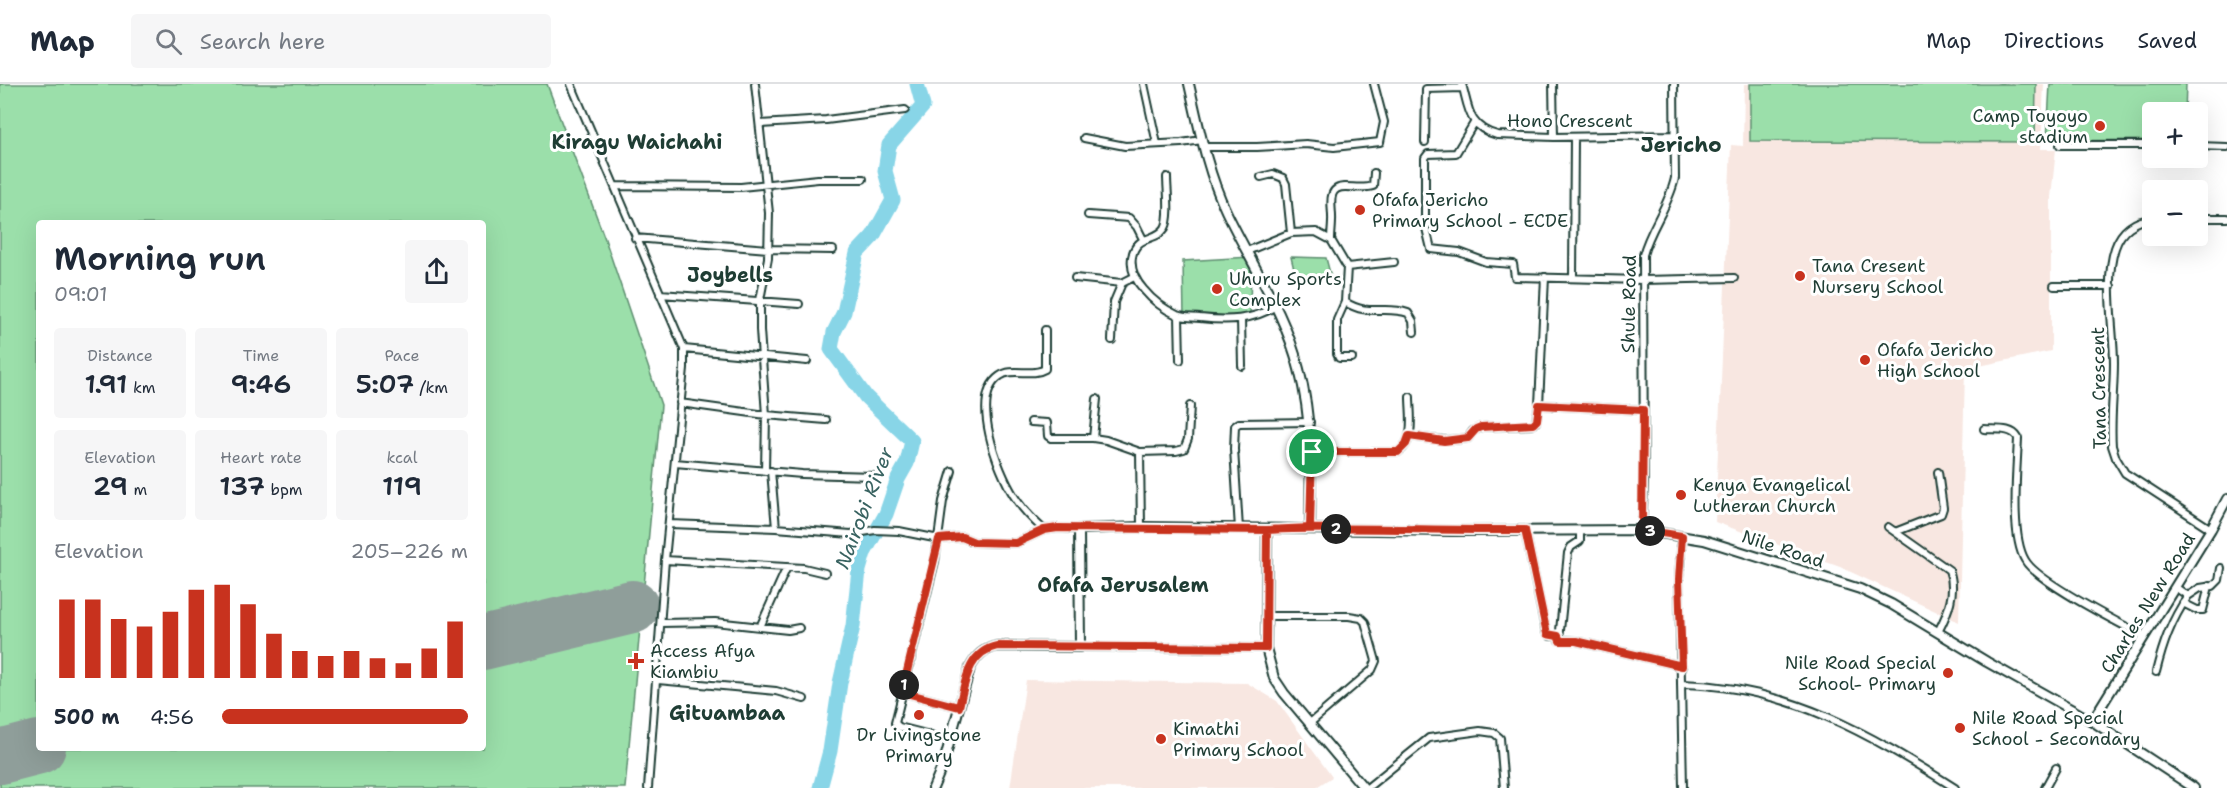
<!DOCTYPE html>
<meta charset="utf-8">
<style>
body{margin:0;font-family:"Shantell Sans",sans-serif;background:#f6f6f7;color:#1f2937;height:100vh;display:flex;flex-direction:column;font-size:22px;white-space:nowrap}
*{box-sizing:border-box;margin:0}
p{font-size:20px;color:#747a83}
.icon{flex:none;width:33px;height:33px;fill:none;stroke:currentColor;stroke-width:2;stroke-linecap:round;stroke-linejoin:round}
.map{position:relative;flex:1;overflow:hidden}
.details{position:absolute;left:36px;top:136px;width:450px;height:531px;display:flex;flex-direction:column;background:#fff;border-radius:6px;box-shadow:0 6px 24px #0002}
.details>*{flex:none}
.fabs{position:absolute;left:2142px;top:18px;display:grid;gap:12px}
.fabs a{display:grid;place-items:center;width:66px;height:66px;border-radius:6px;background:#fff;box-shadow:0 6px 24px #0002;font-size:30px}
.pin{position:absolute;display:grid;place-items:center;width:51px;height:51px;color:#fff;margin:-26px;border:3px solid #fff;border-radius:50%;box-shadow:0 2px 6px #0007}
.km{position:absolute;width:30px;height:30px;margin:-15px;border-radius:50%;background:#222;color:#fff;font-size:16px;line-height:30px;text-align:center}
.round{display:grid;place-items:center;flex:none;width:63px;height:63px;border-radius:6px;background:#f6f6f7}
.headline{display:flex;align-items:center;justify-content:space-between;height:102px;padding:0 18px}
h1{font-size:33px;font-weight:600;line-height:45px}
.metrics{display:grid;grid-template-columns:repeat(3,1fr);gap:9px;height:102px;padding:6px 18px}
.metrics div{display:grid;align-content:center;border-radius:6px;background:#f6f6f7;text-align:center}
.metrics b{font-size:26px;font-weight:600}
.metrics small{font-size:16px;font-weight:400}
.metrics p{font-size:16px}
.chart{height:168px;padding:12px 18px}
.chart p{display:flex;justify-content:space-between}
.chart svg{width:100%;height:108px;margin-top:6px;stroke:#c8321e;stroke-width:6}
ul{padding:0 18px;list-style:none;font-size:20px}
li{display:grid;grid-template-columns:96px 72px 1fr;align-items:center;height:45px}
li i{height:15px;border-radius:8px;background:#c8321e}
header{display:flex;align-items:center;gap:36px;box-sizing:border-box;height:84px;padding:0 30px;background:#fff;border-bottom:2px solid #e0e1e3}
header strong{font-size:28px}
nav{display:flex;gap:33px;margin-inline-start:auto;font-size:21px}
.search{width:420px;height:54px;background:#f6f6f7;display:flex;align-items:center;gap:15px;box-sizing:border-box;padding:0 21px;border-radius:6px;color:#747a83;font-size:22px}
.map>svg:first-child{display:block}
.built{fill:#f8e7e1}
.green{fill:#9bdfaa;stroke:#5d8e6f;stroke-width:1.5;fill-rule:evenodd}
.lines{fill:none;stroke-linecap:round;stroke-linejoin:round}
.river{stroke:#88d5e7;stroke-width:15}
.runway{stroke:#8f9e9a;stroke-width:54}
.minor-casing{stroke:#1f3d34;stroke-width:10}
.tertiary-casing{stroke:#1f3d34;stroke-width:12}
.minor{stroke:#fff;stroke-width:6}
.tertiary{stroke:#fff;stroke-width:8}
.route-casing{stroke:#fff;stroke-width:12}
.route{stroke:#c8321e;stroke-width:8}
.poi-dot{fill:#c8321e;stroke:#fff;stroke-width:2}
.labels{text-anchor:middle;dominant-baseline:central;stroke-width:6;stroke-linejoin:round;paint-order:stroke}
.poi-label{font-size:18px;fill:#1f3d34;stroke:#fff;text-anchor:start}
.street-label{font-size:18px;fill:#1f3d34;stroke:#fff}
.neighbourhood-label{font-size:20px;font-weight:bold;fill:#1f3d34;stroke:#fff}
.water-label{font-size:20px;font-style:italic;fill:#396361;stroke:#fff}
.quarter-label{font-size:21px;font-weight:bold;fill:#1f3d34;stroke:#fff}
</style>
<header>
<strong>Map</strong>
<div class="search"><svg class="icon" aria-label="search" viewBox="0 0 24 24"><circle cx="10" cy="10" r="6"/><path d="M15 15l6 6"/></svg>Search here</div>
<nav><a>Map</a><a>Directions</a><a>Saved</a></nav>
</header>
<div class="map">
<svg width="2227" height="704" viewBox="0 0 2227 704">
<rect width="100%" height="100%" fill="#fff"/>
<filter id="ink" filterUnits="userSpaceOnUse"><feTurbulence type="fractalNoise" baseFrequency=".0167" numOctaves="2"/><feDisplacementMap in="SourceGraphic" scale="12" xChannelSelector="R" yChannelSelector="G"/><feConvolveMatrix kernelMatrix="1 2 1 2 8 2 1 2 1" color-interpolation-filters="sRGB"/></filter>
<g filter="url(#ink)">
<path class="built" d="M1744,0H2044L2041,65H2056L2051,113V267L1965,285L1959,538L1840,483L1715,438L1731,61L1743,62Z
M1026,596L1247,599L1277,617L1332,693L1315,704H1010Z"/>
<path class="green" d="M0,0H547L605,155L661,321L625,704H0ZM39,140H483V664H39Z
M1750,0H2036L2035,58L1750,57Z
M2050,0H2186L2185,28H2152V56L2047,57Z
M1251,173L1250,233H1184L1183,177Z
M1291,173L1326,174L1331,193L1296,194Z"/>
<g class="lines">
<path class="river" d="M820,704L830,667L840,599L853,542L859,486L864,469L886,430L898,395L907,379L912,357L866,313L831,265L834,248L844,228L857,169L873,152L893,116L885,87L889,61L923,22L917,0"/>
<path class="runway" d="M483,559L632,523
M0,673L39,663"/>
<defs>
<path id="minor" d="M571,0L684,265V284L665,476L648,704
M755,0L769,129L768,174L760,216V246L766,331L765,387
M1144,0L1157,60
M1462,0C1469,25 1468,43 1497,51L1554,53L1674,51
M1553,0L1554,53
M1474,39L1456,69L1428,70L1425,74V140L1431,165L1459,168L1486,178L1513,180L1515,193L1643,196L1734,194
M760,40L826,36L905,26
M1084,54L1125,62L1181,59L1202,56
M1425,58L1426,5L1463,4
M2060,61H2152
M2198,62L2227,63
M1204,63H1257L1306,60L1334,63L1380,58L1384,38L1374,0
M1167,93C1167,106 1171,134 1165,144C1156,158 1136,150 1132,173C1130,186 1136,197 1144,206C1153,217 1164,225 1177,231C1184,234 1193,233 1200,234C1227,237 1252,237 1276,222
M1261,93L1273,90L1283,94L1286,100L1291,149
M616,102L741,103L818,95H863
M1088,131L1129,134L1137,143L1143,155
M2198,134H2227
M2152,135C2135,136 2121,146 2115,164C2104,197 2114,244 2114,279C2114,307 2110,335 2112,362L2116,374L2125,389L2211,445
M635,154L768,165L833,166
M1331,156C1331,150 1332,143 1332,137C1333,124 1325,103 1345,103C1354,103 1364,105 1373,102L1374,89
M1247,167L1291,149L1316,148L1331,156L1347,183L1345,218L1337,236V270L1339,274H1352
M1347,183L1394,178
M1075,194L1122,199L1134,193
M1573,194L1574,53
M2054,202H2111
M660,210L799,220
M1345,218C1369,233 1384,221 1408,229L1413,237L1414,248
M1179,232L1180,276
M1241,235L1242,282
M1112,256L1114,218L1122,199
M684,265L807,277
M1097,315L1093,354L1106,356L1140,368L1141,443
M680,319L766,331L826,336
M1539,321L1643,326
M1031,338L1047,339L1048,352L1051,354H1093
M1984,345C1996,346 2012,343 2018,354C2017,384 2010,451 2025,476C2036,497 2119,539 2144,552
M1409,352C1430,355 1447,358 1468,354L1473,347L1481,343L1531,341L1536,338L1539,321L1545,193
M1140,368L1176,367L1184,365L1188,355L1190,322
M1312,368H1398C1416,357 1410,330 1410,313
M675,379L802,390L874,392
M771,387L776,444
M670,440L776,444L851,450L875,446L899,447L939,455L962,453L974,458L998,459H1016L1044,446L1058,444L1079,445
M1888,443L1949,486C1957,507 1948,529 1938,548
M1239,445L1234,365L1235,342L1239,339L1310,338
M1044,446C1033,436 1022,425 1014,412C998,387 969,313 1000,292C1012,283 1032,293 1045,285V246
M1525,446L1546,548L1550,552H1559
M1580,446V457L1571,463L1568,469L1559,556L1576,557L1682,582
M1642,446L1644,399L1643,171C1650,144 1669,122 1675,94L1674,0
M1895,448L1941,430L1943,424L1938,388
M1682,452L1679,494L1683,704
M665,476L804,484L825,489
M2175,503L2188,512L2200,504L2213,502L2219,496L2221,484
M2183,519L2197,526H2203L2209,502
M1267,532H1349L1361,534L1365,538L1376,577L1372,586L1310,639
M661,539L715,538L788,546L799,544
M760,543L787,483
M1080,563L1266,564
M2156,588C2163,560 2171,537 2188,512
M658,596L776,607L804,615
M1682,600C1788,602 1868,649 1955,704
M902,608L959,623
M950,656L899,643L895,639L935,477L943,417L952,387
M1367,704L1429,654L1480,647L1494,649L1500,654L1504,704
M2045,704L2056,684"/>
<path id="tertiary" d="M1189,0C1199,43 1207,87 1226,127C1251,180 1285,228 1299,285C1313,338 1311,390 1310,444
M1267,446L1266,564L1274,594L1284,609L1364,704
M2092,637L2211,445L2227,415
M933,704L944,678L970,584C977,571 983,565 997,562L1080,563L1079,445L1141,443L1452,447L1642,446L1704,456L1860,505L1891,520L1987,578L2092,637L2194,704"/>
</defs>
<use href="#minor" class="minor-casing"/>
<use href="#tertiary" class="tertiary-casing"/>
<use href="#minor" class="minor"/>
<use href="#tertiary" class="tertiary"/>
</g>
</g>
<g class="lines" filter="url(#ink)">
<defs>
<path id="route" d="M1312,368L1310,444L1267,446L1058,444L1044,446L1016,459L974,458L962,453L939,455L902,608L959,623C965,598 968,568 997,562L1266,564L1267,446C1353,442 1439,447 1525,446L1547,550L1558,552L1560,557H1576L1682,582L1679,495L1682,452L1642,446L1643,326L1539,321L1537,336L1533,340L1481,343L1476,345L1468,354L1444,357L1409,352L1406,360L1398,368H1312"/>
</defs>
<use href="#route" class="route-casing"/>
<use href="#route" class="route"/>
</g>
<g class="poi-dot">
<circle cx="2100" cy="42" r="6"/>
<circle cx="1360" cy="126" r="6"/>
<circle cx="1800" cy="192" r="6"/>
<circle cx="1217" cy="205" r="6"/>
<circle cx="1865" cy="276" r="6"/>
<circle cx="1681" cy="411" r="6"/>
<path d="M633 568h6v6h6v6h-6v6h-6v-6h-6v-6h6z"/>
<circle cx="1948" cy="589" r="6"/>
<circle cx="919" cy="631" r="6"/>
<circle cx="1960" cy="644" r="6"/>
<circle cx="1161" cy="655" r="6"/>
</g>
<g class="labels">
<g class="poi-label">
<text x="2088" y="32" text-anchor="end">Camp Toyoyo<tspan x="2088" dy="21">stadium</tspan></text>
<text x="1372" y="116">Ofafa Jericho<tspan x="1372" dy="21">Primary School - ECDE</tspan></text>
<text x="1812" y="182">Tana Cresent<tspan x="1812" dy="21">Nursery School</tspan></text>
<text x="1229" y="195">Uhuru Sports<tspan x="1229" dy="21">Complex</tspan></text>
<text x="1877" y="266">Ofafa Jericho<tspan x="1877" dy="21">High School</tspan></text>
<text x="1693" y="401">Kenya Evangelical<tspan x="1693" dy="21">Lutheran Church</tspan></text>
<text x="650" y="567">Access Afya<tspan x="650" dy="21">Kiambiu</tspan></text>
<text x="1936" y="579" text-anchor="end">Nile Road Special<tspan x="1936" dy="21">School- Primary</tspan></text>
<text x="1972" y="634">Nile Road Special<tspan x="1972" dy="21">School - Secondary</tspan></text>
<text x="1173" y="645">Kimathi<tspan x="1173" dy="21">Primary School</tspan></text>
<text x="919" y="651" text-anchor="middle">Dr Livingstone<tspan x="919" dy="21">Primary</tspan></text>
</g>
<g class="street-label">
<text x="1570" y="37">Hono Crescent</text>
<text transform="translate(1629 220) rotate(-89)">Shule Road</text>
<text transform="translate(2099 304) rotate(-91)">Tana Crescent</text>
<text transform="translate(1783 465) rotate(18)">Nile Road</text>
<text transform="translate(2148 519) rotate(-58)">Charles New Road</text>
</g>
<g class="neighbourhood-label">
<text x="637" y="58">Kiragu Waichahi</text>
<text x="730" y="191">Joybells</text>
<text x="1123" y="501">Ofafa Jerusalem</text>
<text x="727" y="629">Gituambaa</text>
</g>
<g class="water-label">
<text transform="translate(864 424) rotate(-69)">Nairobi River</text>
</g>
<g class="quarter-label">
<text x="1681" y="61">Jericho</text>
</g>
</g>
</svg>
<div class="fabs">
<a>+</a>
<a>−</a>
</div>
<div class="pin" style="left:1312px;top:368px;background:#1e9e55"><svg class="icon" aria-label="arrive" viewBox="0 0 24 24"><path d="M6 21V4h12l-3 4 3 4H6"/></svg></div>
<b class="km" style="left:904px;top:601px">1</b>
<b class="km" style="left:1336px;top:445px">2</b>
<b class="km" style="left:1650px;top:447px">3</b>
<section class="details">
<div class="headline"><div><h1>Morning run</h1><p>09:01</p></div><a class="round"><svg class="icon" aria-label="share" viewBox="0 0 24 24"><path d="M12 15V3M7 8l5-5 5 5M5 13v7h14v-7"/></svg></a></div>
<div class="metrics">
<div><p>Distance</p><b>1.91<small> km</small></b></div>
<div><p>Time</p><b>9:46</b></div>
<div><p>Pace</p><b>5:07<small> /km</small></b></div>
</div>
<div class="metrics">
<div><p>Elevation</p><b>29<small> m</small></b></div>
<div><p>Heart rate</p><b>137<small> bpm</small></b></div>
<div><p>kcal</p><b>119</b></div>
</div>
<div class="chart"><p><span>Elevation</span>205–226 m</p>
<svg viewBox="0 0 160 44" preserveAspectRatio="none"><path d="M5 44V12M15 44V12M25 44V20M35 44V23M45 44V17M55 44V8M65 44V6M75 44V14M85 44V26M95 44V33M105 44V35M115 44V33M125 44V36M135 44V38M145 44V32M155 44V21"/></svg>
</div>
<ul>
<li><b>500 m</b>4:56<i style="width:100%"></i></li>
</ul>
</section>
</div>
